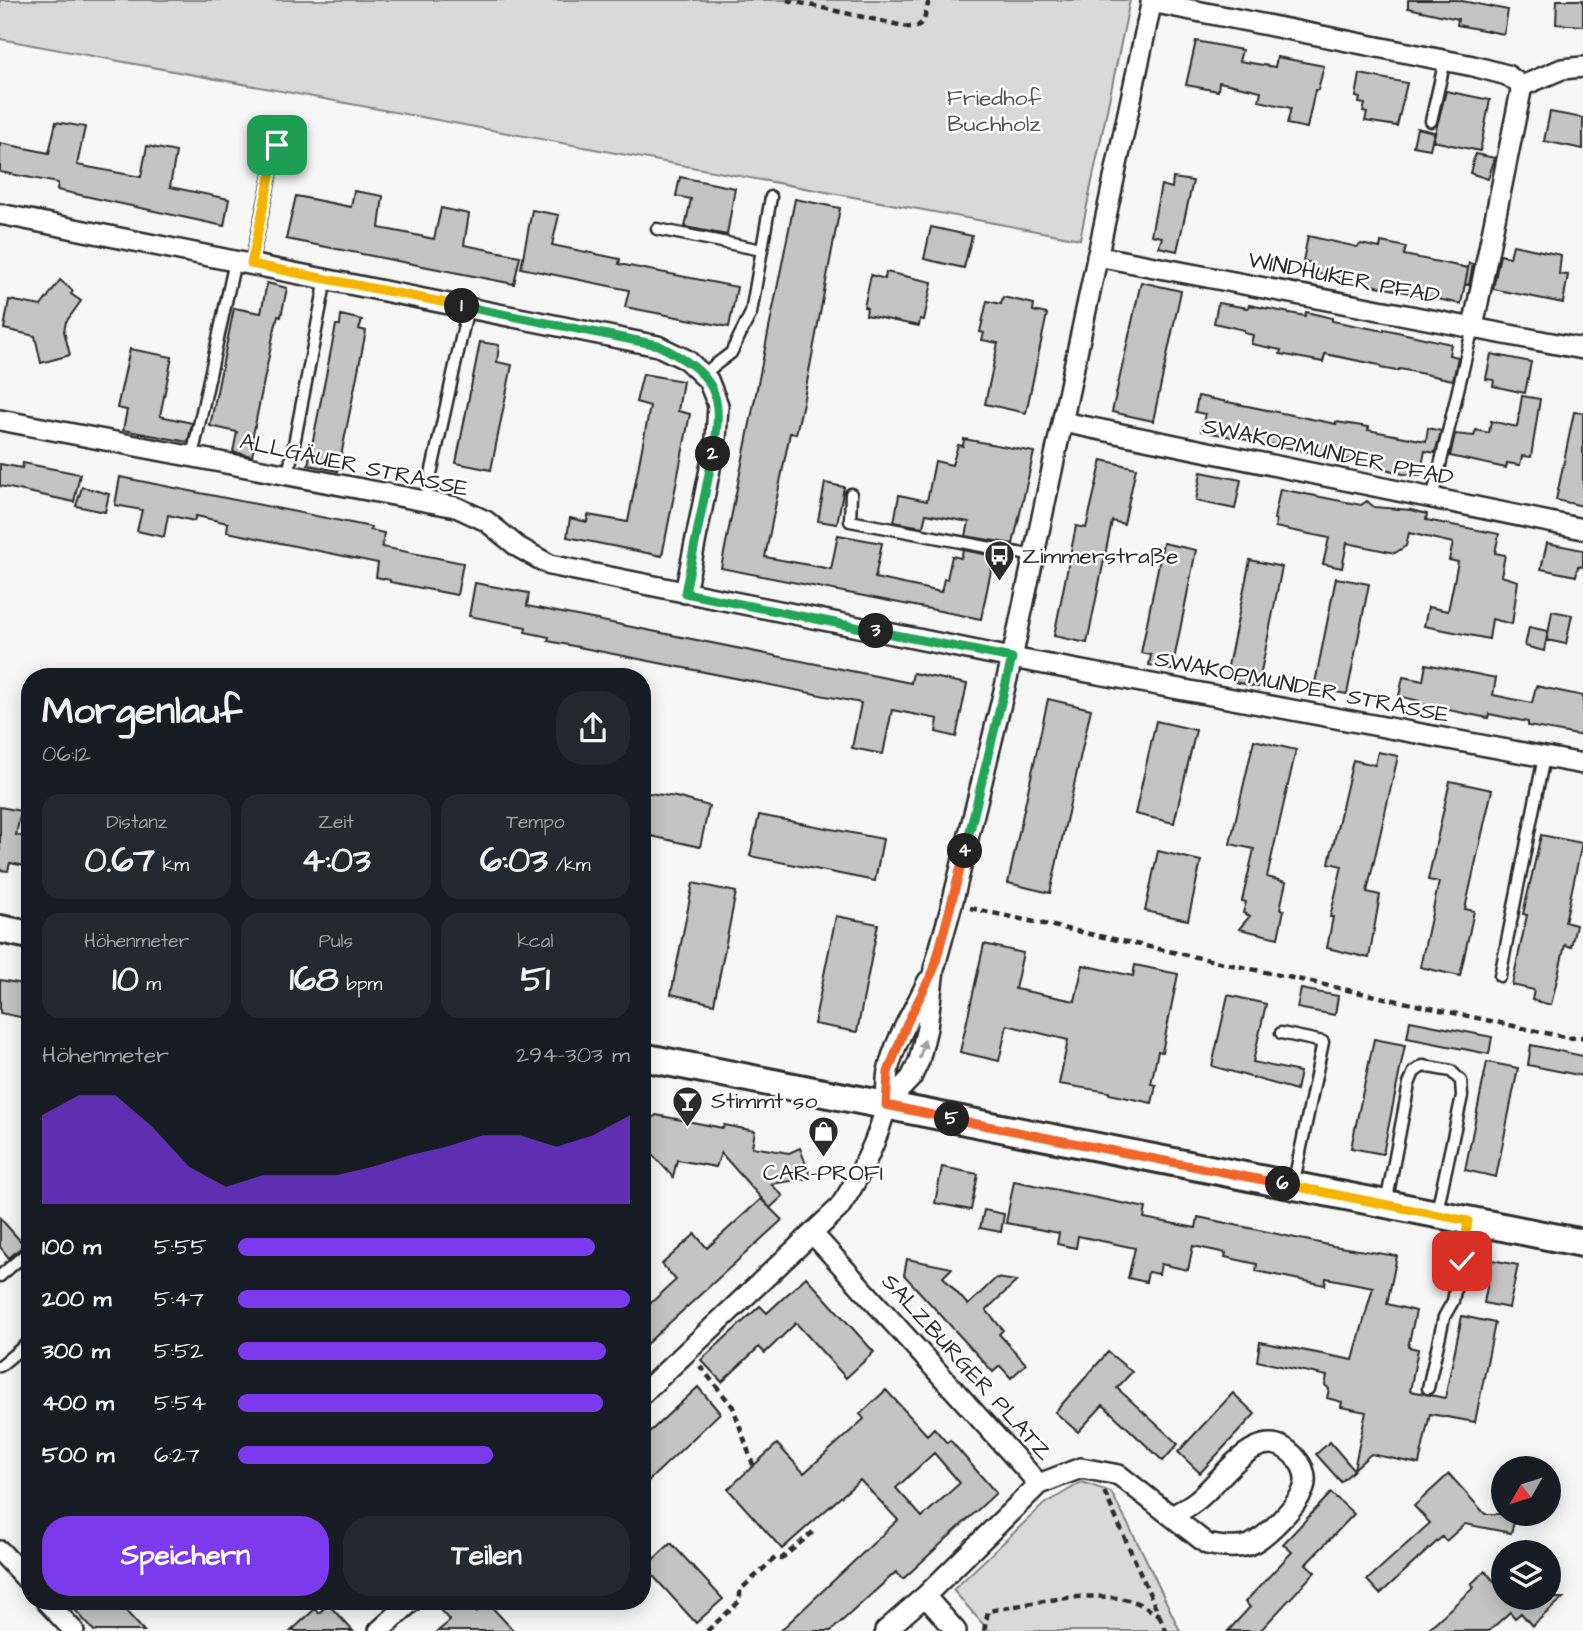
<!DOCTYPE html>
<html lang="de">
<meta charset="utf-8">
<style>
body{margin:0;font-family:"Architects Daughter",sans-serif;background:#242831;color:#f1f3f6;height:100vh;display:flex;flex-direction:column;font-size:26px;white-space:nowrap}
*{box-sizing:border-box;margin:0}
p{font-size:23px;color:#9ea1a6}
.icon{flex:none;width:38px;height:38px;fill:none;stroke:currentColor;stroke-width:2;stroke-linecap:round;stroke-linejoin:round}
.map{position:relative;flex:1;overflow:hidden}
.side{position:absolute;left:21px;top:668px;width:630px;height:942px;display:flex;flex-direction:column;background:#171b24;border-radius:28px;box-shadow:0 4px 18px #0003}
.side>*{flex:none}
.needle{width:46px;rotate:231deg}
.buttons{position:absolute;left:1491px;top:1456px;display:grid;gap:14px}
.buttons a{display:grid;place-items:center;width:70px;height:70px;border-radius:50%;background:#171b24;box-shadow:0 4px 18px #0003;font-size:35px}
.pin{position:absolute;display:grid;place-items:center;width:60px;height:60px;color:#fff;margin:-30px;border-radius:14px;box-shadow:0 4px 10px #0006}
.km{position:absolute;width:35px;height:35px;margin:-18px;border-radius:50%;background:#222;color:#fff;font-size:19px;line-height:35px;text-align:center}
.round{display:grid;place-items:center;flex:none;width:74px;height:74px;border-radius:28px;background:#242831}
.summary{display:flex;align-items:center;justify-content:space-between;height:119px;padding:0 21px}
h1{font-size:38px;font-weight:700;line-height:52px}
.figures{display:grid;grid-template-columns:repeat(3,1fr);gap:10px;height:119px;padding:7px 21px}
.figures div{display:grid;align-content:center;border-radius:18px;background:#242831;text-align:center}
.figures b{font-size:35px;font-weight:700}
.figures small{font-size:19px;font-weight:400}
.figures p{font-size:19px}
.chart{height:196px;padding:14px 21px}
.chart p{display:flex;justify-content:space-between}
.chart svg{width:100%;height:126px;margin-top:7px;fill:#7c3aed;opacity:.7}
.primary-button{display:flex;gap:14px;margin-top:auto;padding:14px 21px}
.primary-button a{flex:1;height:80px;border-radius:28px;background:#7c3aed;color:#fff;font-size:28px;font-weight:700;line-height:80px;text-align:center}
.primary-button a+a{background:#242831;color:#f1f3f6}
ul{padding:0 21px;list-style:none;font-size:23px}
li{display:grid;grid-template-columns:112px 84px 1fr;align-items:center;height:52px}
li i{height:18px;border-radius:9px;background:#7c3aed}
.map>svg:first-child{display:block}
.green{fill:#d9d9d9;stroke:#828282;stroke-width:2}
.building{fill:#c4c4c4;stroke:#2b2b2b;stroke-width:2;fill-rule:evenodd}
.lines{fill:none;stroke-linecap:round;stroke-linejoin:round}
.lane-casing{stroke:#2b2b2b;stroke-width:15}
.street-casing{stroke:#2b2b2b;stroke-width:24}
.secondary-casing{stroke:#2b2b2b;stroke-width:32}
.path{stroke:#2b2b2b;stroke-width:4.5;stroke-dasharray:7 5;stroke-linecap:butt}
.lane{stroke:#fff;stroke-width:10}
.street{stroke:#fff;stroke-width:19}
.secondary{stroke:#fff;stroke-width:26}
.oneway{fill:#a0a0a0}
.split-1-casing{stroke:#fff;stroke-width:14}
.split-2-casing{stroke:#fff;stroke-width:14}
.split-3-casing{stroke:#fff;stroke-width:14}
.split-4-casing{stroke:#fff;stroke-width:14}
.split-5-casing{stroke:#fff;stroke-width:14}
.split-6-casing{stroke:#fff;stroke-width:14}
.split-7-casing{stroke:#fff;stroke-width:14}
.split-1{stroke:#f5b400;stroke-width:9}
.split-2{stroke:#22a559;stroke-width:9}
.split-3{stroke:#22a559;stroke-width:9}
.split-4{stroke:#22a559;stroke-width:9}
.split-5{stroke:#f0652b;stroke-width:9}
.split-6{stroke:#f0652b;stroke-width:9}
.split-7{stroke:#f5b400;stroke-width:9}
.labels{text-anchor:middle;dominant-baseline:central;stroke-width:5;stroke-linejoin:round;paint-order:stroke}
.park-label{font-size:23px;fill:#565656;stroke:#fff}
.street-label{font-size:23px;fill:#2b2b2b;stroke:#fff}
.poi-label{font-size:23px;fill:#2b2b2b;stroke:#fff;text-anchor:start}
</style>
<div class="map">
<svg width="1583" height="1631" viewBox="0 0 1583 1631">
<rect width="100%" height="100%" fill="#f7f7f7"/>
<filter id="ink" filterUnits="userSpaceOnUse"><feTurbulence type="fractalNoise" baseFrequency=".0143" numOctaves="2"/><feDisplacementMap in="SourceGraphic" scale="14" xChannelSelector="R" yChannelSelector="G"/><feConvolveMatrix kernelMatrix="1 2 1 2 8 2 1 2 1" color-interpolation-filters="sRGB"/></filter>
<g filter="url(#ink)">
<path class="green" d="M0,0H1130L1080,239L0,39Z
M1082,1482L1111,1492L1144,1555L1180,1631H989L953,1590L1043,1505Z"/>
<path class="building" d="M1408,0H1457L1508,10L1504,34L1457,25L1458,19L1408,8Z
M1557,0H1583V26L1556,24Z
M1196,41L1242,50L1239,61L1275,67L1277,57L1324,66L1318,90H1315L1307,128L1287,124L1291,108L1259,101L1261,91L1219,82L1218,91L1186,85Z
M1360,74L1407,83L1397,126L1365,121L1367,113L1363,112L1365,104L1359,103L1360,98L1356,97Z
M1446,91L1490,100L1480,151L1433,141Z
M1550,112L1583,118V149L1544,141Z
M56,122L85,127L77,165L141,177L147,146L176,152L170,187L229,199L224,226L57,190L58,183L0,172V143L49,153Z
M1417,128L1434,132L1430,149L1413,146Z
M1475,154L1495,158L1488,179L1470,173Z
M680,177L735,188L727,235L685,227L691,199L676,196Z
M1173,178L1193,181L1177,251L1159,247L1162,237L1151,235L1161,185L1172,188Z
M354,191L383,196L379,228L406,233L434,239L441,208L469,214L464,245L520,256L514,284L286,239L296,196L351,207Z
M795,199L840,208L804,398L796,434L790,433L765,557L831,569L838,535L882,543L875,578L941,592L944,579H947L952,556L961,558L963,550L994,556L981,619L721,568Z
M532,210L559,215L552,245L620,259L619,264L737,287L729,327L625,307L629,290L521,268Z
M931,227L972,236L964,268L924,259Z
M1308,236L1357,247L1361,244L1380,248L1381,242L1406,247L1404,255L1468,268L1469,263L1473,264L1469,285L1465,284L1468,269L1461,304L1311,272L1313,263L1303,261Z
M1513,245L1561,255L1559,274L1568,275L1563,303L1493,289L1500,255L1510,257Z
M886,272L932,282L924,320L920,319L919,326L866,315L867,308L864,307L871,275L885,279Z
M60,280L73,291L71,294L81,301L66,322L64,331L70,355L41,363L35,336L4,329L9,300L41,306Z
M1141,282L1181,291L1153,421L1112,412Z
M267,283L287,288L281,317L278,316L273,336L253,435L256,436L252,456L233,452L237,432L210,426L234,308L261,313Z
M1003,297L1034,304L1033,311L1047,314L1026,413L985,404L998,343L982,340L984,333L980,332L987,301L1001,304Z
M1218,303L1248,308L1249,305L1305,316L1306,312L1332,318V321L1384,331V329L1451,344L1449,355L1458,357L1453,380L1400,369L1396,371L1381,368L1379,365L1325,354L1323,362L1280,354L1281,350L1251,344L1253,335L1244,333V330L1214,323Z
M341,315L362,320L359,329L366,331L338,471L308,465L336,325H340Z
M480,342L499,345L497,362L512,365L491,470L456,463Z
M130,349L172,357L160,416L192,423L188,442L123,430L127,410L117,408Z
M1491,354L1531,362L1525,393L1493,386L1494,380L1486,379Z
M643,374L683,381L678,411L690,414L662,556L567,537L570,518L587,522L588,515L628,522L650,406L636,402Z
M1198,396L1336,424V422L1369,427L1368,430L1426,441L1428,428L1441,431L1435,453L1425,451L1420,475L1403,474L1361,462L1201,431L1205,414L1195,412Z
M1522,396L1540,399L1531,457L1522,456L1520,465L1507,463L1506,468L1450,456L1455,434L1474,436L1476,430L1489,433L1491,421L1517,427Z
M1574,412L1583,413V506L1556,500Z
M964,439L1034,452L1013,544L966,536L969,522L926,514L923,527L894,522L899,495L927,501L935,461L952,465L958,445L963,446Z
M1102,460L1136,468L1124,524L1112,521L1087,643L1054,636L1076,526L1086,528Z
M23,463L80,474L74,502L0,486V464L22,468Z
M1201,472L1241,480L1235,509L1196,501Z
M120,477L371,527L370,530L384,533L382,547L463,563L457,595L390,582V580L376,577L378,563L227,532L228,523L196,516L194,521L168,515L164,537L137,531L142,510L115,505Z
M825,483L844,487L837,524L818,521Z
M82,487L109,494L105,512L76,506Z
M1280,489L1361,505L1367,501L1374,507L1411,510L1427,514L1426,520L1499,534L1495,553L1505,555L1501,576L1518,581L1512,624L1492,619L1489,639L1424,626L1428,607L1448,611L1458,562L1449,560L1453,543L1409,533L1406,546L1395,553L1347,543L1342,568L1323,564L1329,538L1275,527L1276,520L1274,519Z
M1163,543L1196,550L1172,670L1149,665L1151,655L1141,653Z
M1547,543L1583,550V567L1578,566L1576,576L1541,569Z
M1250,560L1282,567L1258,687L1235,682L1237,673L1227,671Z
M1336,578L1369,584L1347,694L1314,688Z
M475,583L529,593L527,606L911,683L913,673L967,684L956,737L936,732L938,719L892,710L883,754L852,748L861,703L548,641L549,637L525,632L526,627L469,616Z
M1552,611L1572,615L1566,644L1547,640Z
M1529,627L1548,631L1544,651L1525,646Z
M1426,664L1496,678L1493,695L1532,703L1536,686L1583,696V736L1528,726V722L1489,714L1488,718L1419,704V701L1399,696L1403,677L1423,681Z
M1048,699L1091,709L1050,893L1008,883Z
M1156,721L1196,730L1174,823L1135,814Z
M1254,740L1296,750L1267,877L1286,882L1280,909L1284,910L1278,938L1239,929L1250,916L1243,913L1246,902L1242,901L1254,849L1230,844Z
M1378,752L1398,756L1367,892L1380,895L1369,958L1327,948L1333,917H1330L1342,866L1329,863L1353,760L1375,765Z
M1450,781L1492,790L1465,909L1474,911L1460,976L1420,967L1439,882L1428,880Z
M642,792L676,797L709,806L700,847L642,834Z
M0,807L21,811L16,835L30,838V867L10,863L8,871L0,870Z
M759,815L883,839L875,881L750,856Z
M1541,835L1582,843L1565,922L1576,925L1571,947L1565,945L1551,1005L1532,1000L1534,990L1512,985L1527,915L1523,914Z
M1158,851L1201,861L1188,920L1145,911Z
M693,883L736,892L714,1004L671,994Z
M836,916L878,924L857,1032L814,1024Z
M984,944L1023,953L1015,989L1075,1001L1083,965L1133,976L1135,965L1178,974L1162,1052L1158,1051L1151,1084L1156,1085L1152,1103L1109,1094V1092L1059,1084L1068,1040L1007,1025L999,1061L960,1052Z
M0,980L30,985V1019L0,1013Z
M1301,989L1338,996L1335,1015L1297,1008Z
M1228,995L1266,1004L1253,1062L1300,1072L1296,1090L1212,1066Z
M1410,1021L1492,1037L1489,1054L1407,1038Z
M1374,1039L1405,1045L1383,1154L1351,1148Z
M1531,1045L1583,1056V1076L1528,1065Z
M1487,1062L1518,1068L1496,1177L1465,1170Z
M656,1115L723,1128L724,1125L755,1131L752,1147L789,1153L800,1148L811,1178L771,1184L783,1196L770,1208L721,1153L716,1167L677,1160L673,1177L642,1143V1127Z
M942,1167L978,1174L971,1210L935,1203Z
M1014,1181L1146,1208L1144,1218L1196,1228L1198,1217L1333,1246L1397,1256L1387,1304L1416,1311L1408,1347L1418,1349L1410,1391L1445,1398L1462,1316L1495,1323L1475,1422L1430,1414L1419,1464L1371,1454L1354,1469L1366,1412L1341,1407L1342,1402L1327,1398L1329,1389L1325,1385L1327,1376L1257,1361L1260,1342L1353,1360L1373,1287L1326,1278L1325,1285L1256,1271L1257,1264L1225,1257L1226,1253L1193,1246L1188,1270L1161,1264L1159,1274L1148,1272L1146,1282L1128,1278L1135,1248L1078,1236L1076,1248L1057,1244L1059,1233L1006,1223Z
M761,1199L782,1220L642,1348V1311L676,1280L662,1264L695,1234L707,1248Z
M984,1210L1004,1214L1001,1232L980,1228Z
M0,1218L24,1245L9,1258L0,1247Z
M907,1259L952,1268L943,1277L968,1305L996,1278L1017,1281L986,1310L1003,1330L999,1334L1026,1364L1011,1378L1000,1366L993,1372L904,1275Z
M1492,1260L1518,1265L1509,1308L1484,1303Z
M806,1277L874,1352L846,1378L796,1323L765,1353L759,1347L722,1382L701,1360L760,1306L767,1313Z
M1108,1352L1132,1372L1117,1388L1178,1444L1163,1461L1103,1405L1078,1432L1055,1412Z
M698,1387L720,1413L642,1487V1439Z
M886,1390L927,1435L934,1428L947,1443L950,1440L996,1493L903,1579L896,1572L831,1631H780L898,1520L860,1480L782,1549L728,1489L777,1444L804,1473L864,1419L860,1414ZM934,1453L960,1483L922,1517L896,1488Z
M1233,1393L1255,1414L1200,1473L1178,1452Z
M1330,1442L1354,1470L1341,1482L1316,1454Z
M1449,1474L1485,1514H1516L1511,1533L1465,1524L1446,1541L1442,1537L1380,1594L1367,1580L1430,1523L1414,1506Z
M1331,1493L1354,1514L1306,1564L1315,1572L1260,1631H1228L1250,1607L1245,1602L1292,1552L1283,1544Z
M671,1543L723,1599L696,1623L645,1567Z
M1485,1571L1503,1591V1598H1563L1532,1626L1521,1613L1515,1618L1510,1612L1489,1631H1426L1474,1587L1471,1584Z
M67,1601H117L144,1631H94Z
M432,1601H466L476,1612L487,1602L514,1631H438L450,1621Z
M328,1604L353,1631H291L315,1609L319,1613Z"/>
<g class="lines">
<defs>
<path id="lane" d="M1431,121L1445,60
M657,229L762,250
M251,264L277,145
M702,375L731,353L751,313L771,197
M192,457L235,261
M288,475L326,279
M851,494L850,521L1034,556
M1432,499L1473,327
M425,501L468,307
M1500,976L1544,757
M1281,1033L1323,1042L1293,1186
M1386,1204L1409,1084L1414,1072L1423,1066L1451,1071L1461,1081L1462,1096L1437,1211
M0,1276L30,1250
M0,1366L30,1341
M1428,1388L1444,1317L1453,1301L1468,1221"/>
<path id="street" d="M1151,2L1473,66L1507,75L1522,86L1562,69L1583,67
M0,214L658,346L687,360L708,380L718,405L716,439L685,593
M1097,256L1583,349
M1473,327L1522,86
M0,420L456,507L486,521L518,547L550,565L1012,658L1583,764
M1063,422L1583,529
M885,1105L911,1078L919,1061L927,1028L934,969L952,904L1012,658L1152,0
M813,1234L1039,1484L1081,1468L1119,1475L1207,1544C1220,1547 1236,1549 1249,1545C1266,1538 1298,1505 1304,1488C1307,1477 1304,1467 1296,1458C1262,1419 1228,1472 1203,1495C1194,1504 1183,1510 1172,1516
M642,1394L839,1208C858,1180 880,1137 886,1104C887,1093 886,1082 888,1071C895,1040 914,1010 928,981
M0,1551L30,1583
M925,1596L956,1631
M46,1601L74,1631
M379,1631L412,1601
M885,1631L925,1596L1039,1484"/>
<path id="secondary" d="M0,929L30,935
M642,1057L1583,1243"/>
</defs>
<use href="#lane" class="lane-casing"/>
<use href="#street" class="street-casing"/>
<use href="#secondary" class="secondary-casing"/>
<path class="path" d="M787,0L908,27H917L924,20L929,0
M970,908L1569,1038L1583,1037
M700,1366L733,1407L753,1465
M1159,1615L1166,1631
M707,1631L740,1601V1590L775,1558L781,1559L813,1532
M984,1631L988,1611C1031,1604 1092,1588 1135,1602C1143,1605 1151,1611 1159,1615L1104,1491"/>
<use href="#lane" class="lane"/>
<use href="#street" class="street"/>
<use href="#secondary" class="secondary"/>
</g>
<defs><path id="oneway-solid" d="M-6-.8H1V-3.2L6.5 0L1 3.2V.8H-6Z" transform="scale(1.75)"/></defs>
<use class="oneway" href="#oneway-solid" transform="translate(922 1049) rotate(-75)"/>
</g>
<g class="lines" filter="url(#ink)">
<defs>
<path id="split-1" d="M277,145L251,264L462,306"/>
<path id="split-2" d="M462,306L658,345C714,374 725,390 713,454"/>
<path id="split-3" d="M713,454L685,593L876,631"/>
<path id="split-4" d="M876,631L1012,658L965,851"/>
<path id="split-5" d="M952,1119L886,1105L888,1072L907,1023L934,969L965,851"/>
<path id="split-6" d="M952,1119L1283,1184"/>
<path id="split-7" d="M1283,1184L1468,1221L1462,1261"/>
</defs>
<use href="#split-1" class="split-1-casing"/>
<use href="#split-2" class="split-2-casing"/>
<use href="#split-3" class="split-3-casing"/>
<use href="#split-4" class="split-4-casing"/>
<use href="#split-5" class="split-5-casing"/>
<use href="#split-6" class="split-6-casing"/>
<use href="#split-7" class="split-7-casing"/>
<use href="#split-1" class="split-1"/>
<use href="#split-2" class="split-2"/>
<use href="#split-3" class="split-3"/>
<use href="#split-4" class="split-4"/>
<use href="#split-5" class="split-5"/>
<use href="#split-6" class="split-6"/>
<use href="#split-7" class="split-7"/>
</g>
<defs>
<symbol id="bus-pin" viewBox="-11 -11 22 30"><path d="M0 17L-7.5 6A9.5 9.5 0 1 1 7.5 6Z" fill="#2b2b2b" stroke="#fff"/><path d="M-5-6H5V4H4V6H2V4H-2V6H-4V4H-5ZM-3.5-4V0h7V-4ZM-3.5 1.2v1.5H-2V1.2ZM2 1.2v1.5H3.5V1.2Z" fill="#fff"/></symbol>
<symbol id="bar-pin" viewBox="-11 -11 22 30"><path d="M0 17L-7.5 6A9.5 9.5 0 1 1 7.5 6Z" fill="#2b2b2b" stroke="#fff"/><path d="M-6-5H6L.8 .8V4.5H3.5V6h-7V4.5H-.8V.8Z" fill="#fff"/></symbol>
<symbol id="shop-pin" viewBox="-11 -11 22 30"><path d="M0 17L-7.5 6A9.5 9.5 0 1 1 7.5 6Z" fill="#2b2b2b" stroke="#fff"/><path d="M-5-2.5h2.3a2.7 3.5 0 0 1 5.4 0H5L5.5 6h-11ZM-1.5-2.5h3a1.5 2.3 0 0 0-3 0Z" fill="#fff"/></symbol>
</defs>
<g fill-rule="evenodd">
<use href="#bus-pin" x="982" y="538" width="35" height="47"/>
<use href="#bar-pin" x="670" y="1084" width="35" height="47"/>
<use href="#shop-pin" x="806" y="1114" width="35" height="47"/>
</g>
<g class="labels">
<g class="park-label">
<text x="994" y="98">Friedhof<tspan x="994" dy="26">Buchholz</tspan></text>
</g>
<g class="street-label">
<text transform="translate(1344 278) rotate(11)">WINDHUKER PFAD</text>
<text transform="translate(1328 452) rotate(12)">SWAKOPMUNDER PFAD</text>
<text transform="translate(354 465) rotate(12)">ALLGÄUER STRASSE</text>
<text transform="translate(1302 687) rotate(11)">SWAKOPMUNDER STRASSE</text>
<text transform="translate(967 1367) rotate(48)">SALZBURGER PLATZ</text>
</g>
<g class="poi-label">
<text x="1022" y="556">Zimmerstraße</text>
<text x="711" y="1101">Stimmt so</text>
<text x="823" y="1173" text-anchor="middle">CAR-PROFI</text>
</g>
</g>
</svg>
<div class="buttons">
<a><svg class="needle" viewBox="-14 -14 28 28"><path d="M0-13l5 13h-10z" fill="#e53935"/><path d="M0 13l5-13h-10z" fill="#9ea1a6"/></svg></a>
<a><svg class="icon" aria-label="layers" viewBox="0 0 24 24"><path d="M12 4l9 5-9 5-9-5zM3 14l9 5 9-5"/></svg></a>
</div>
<div class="pin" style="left:277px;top:145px;background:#1e9e55"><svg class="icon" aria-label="arrive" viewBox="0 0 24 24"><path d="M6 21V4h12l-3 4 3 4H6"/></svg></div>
<div class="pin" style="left:1462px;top:1261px;background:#d93025"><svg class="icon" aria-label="check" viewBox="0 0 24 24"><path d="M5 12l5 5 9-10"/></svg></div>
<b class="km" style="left:462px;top:306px">1</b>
<b class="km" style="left:713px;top:454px">2</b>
<b class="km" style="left:876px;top:631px">3</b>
<b class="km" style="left:965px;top:851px">4</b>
<b class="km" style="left:952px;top:1119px">5</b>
<b class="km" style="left:1283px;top:1184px">6</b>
<section class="side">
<div class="summary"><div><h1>Morgenlauf</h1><p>06:12</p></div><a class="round"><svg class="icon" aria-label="share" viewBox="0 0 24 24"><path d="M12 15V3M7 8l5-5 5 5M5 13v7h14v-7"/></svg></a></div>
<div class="figures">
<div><p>Distanz</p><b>0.67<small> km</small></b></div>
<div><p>Zeit</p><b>4:03</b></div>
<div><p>Tempo</p><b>6:03<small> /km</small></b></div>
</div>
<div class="figures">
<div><p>Höhenmeter</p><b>10<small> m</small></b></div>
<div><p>Puls</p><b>168<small> bpm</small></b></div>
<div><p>kcal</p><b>51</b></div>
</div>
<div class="chart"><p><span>Höhenmeter</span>294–303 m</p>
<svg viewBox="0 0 160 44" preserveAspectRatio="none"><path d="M0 44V13L10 6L20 6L30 17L40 31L50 38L60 34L70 34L80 34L90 31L100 27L110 24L120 20L130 20L140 24L150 20L160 13V44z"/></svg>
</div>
<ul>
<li><b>100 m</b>5:55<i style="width:91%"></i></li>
<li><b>200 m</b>5:47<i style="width:100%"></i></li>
<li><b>300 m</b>5:52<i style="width:94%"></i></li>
<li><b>400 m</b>5:54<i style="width:93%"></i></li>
<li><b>500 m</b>6:27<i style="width:65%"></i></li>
</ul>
<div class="primary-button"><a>Speichern</a><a>Teilen</a></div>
</section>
</div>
